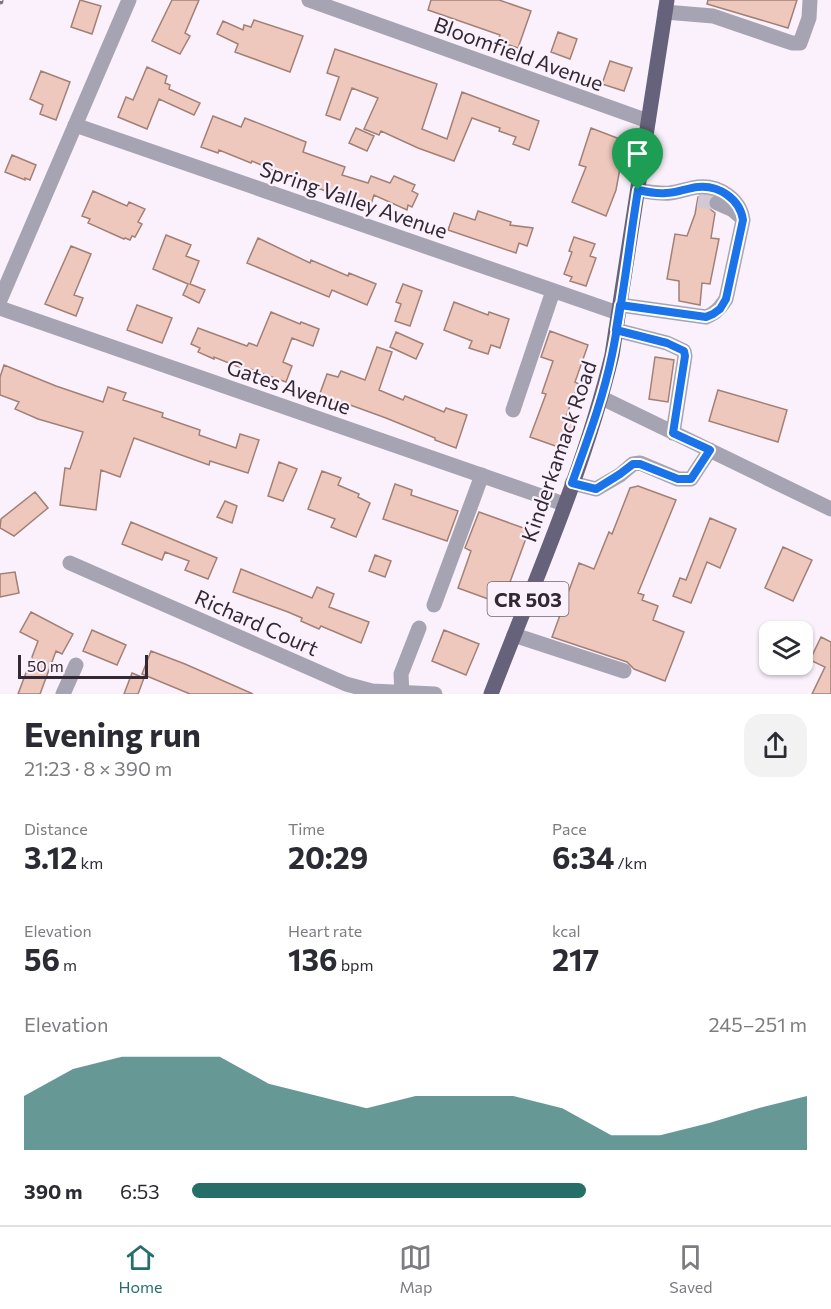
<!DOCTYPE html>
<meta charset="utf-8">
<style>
body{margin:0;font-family:Commissioner,sans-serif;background:#f2f2f3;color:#2b2b33;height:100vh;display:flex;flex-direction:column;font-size:22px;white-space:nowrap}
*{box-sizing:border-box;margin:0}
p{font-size:20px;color:#7c7c81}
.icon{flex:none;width:33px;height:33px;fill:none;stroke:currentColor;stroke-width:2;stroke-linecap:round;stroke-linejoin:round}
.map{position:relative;height:694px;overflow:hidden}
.details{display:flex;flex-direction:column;background:#fff;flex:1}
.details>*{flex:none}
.fabs{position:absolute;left:759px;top:621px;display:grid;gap:12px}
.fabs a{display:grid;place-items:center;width:54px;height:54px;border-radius:12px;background:#fff;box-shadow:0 2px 4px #0004;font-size:30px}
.scale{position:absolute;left:18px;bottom:15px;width:130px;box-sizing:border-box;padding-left:6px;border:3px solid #322833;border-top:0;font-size:16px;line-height:21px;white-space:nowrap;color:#322833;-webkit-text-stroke:4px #fbf1fc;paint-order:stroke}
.pin{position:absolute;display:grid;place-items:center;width:51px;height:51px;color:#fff;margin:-62px -26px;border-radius:50% 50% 50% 0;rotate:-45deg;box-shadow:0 0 6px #0007}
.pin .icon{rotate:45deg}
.round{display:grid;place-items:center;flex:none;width:63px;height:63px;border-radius:18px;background:#f2f2f3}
.headline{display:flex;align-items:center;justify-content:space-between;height:102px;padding:0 24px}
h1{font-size:33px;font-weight:700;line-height:45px}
.figures{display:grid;grid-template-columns:repeat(3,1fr);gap:9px;height:102px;padding:6px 24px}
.figures div{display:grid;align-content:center}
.figures b{font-size:30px;font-weight:700}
.figures small{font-size:16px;font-weight:400}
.figures p{font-size:16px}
.chart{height:168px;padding:12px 24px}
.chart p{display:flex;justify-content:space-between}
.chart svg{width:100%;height:108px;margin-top:6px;fill:#266f69;opacity:.7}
ul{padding:0 24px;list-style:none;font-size:20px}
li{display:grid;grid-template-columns:96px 72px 1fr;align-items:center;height:45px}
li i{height:15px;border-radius:8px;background:#266f69}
.menu{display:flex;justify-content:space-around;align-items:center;height:84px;border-top:2px solid #e1e1e2;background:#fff;font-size:16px;color:#7c7c81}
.menu a{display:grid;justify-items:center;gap:3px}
.menu .selected{color:#266f69}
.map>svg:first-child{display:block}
.building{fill:#efc8bd;stroke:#a38075;stroke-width:1.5}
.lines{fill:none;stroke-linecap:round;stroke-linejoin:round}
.minor-tunnel{stroke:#d3c9d4;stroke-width:15;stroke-dasharray:15 8;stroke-linecap:butt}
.minor{stroke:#a6a4b3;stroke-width:15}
.major{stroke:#66627b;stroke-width:15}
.rail-casing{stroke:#7f7580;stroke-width:7}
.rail{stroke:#fbf1fc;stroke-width:4.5;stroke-dasharray:14;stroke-linecap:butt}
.route-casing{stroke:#fff;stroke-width:12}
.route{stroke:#1a73e8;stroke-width:8}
.labels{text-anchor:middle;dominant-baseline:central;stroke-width:4.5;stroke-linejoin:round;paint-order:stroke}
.shield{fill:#fbf1fc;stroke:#6e646f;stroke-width:1.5}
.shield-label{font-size:20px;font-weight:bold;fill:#322833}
.street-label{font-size:21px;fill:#322833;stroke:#fbf1fc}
</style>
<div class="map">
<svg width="831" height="694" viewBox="0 0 831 694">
<rect width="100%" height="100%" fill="#fbf1fc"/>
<path class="building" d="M80,0L101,6L92,34L71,27Z
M172,0H199L185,33L190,36L180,54L152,41Z
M431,0H499L531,11L518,48L498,41L500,35L428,10Z
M708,0H797L788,28L707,4Z
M254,20L303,36L290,72L235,52L238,44L217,34L223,21L243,30L244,25L251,27Z
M558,32L577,39L570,59L551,52Z
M335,49L437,84L422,129L447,139L462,92L539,121L529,150L513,144L516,137L499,131L500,128L472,118L454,161L418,148L381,131L379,135L364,129L378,98L352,88L340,120L326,115L339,77L327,73Z
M610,61L632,68L624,91L602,84Z
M147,67L167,76L165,83L170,85L169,89L200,103L194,115L159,99L147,129L118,117L126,97L133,100Z
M41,71L70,82L56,120L40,114L43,105L30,99Z
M213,116L241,127L245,118L306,142L303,152L345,167L342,175L368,183L371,176L390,183L394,176L415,185L412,191L418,194L412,207L408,205L407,210L374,195L370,207L298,181L252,161L251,163L219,150L218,153L201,147Z
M356,128L374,136L367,151L349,143Z
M591,128L625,141L616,190L606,216L572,202L586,167L579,165Z
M12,155L36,165L30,180L25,178V180L5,172Z
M93,191L127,206L129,202L145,209L138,222L142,224L135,237L132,236L130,240L125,238L124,239L88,223L90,219L82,216Z
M698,197L709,198L707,203L709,208L715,213L711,238L719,239L710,284L702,283L700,305L679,301V281L667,279L675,234L687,236L695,214Z
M478,211L511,222L510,225L533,228L527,246L519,243L516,253L448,230L454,213L475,220Z
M166,235L191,245L186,256L199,261L190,284L205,290L199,303L183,295L188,284L153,269Z
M574,237L595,244L590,256L596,258L586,286L570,281L572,277L564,274L572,252L569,251Z
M258,238L310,263L311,260L348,276L349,273L376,284L367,305L332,290L329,297L247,263Z
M71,246L91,254L74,295L83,298L76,316L45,304Z
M403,284L422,291L410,326L395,321L401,304L396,302Z
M454,302L488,315L489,312L509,319L500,348L491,345L488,354L469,348L472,341L444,330Z
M137,305L172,318L162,343L127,330Z
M271,312L300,324L301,322L319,329L313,346L292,338L283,362L292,366L286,382L250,369L249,371L214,357V359L198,352L200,348L191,344L198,328L247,346L249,343L257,346Z
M550,331L588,345L575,382L579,384L566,416L575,420L564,449L530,437L546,394L542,393L553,361L541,357Z
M396,332L423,344L416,359L390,347Z
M377,347L392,352L379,390L403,400L405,396L444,412L446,408L467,415L456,448L435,440V438L386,418L342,402L341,404L319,396L327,374L338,377L341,371L365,380Z
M655,357L674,360L668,402L649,399Z
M4,365L56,386L103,402L108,387L126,393L123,400L163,413L162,417L200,430L199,435L236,448L240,434L259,440L248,473L210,461L209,465L134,438L120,477L101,470L96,510L60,505L65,468L70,469L83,432L38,419L15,409L19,402L0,395V377Z
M718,390L787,410L778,442L709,421Z
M279,462L297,469L283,501L268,496Z
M322,471L341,478L338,485L359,494L358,497L370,503L356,537L331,527L335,519L308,509Z
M395,484L412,490L411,495L458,511L447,541L383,519Z
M638,486L676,500L638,593L644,595L642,600L658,606L653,620L684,632L665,681L634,669L627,662L552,637L579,563L594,569L609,532L612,534L630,488Z
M35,492L48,508L14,536L0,528L1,519Z
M225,501L237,506L232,523L217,517Z
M479,512L529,530L502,604L458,588L471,551L465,548Z
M710,518L736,529L720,568L707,562L691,603L673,596L680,578L686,580Z
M131,522L217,558L208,579L185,570L189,561L165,552L162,560L122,544Z
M783,547L812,560L793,601L765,588Z
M375,555L391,561L385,577L369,571Z
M241,569L312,598L317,587L334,594L329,607L369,622L361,643L321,626L319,629L301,621L302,618L288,612L233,592Z
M15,572L19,593L0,597V574Z
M31,612L73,634L62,654L56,651L40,694H18L38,641L20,632Z
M92,630L126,645L117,665L83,651Z
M444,630L479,644L466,675L432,661Z
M821,637L831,642V694H812L825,667L810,660Z
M151,651L185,664L253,694H190L142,674Z
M132,673L144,678L138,694H124Z"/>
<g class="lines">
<path class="minor-tunnel" d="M698,200L717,203"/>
<path class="minor" d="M309,0L648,121
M665,12L713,16L792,43H800L809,18L810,0
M75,125L618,313
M717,203L733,210L741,217
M0,300L129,0
M620,305L706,317C716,313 720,308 726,299L743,220C740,199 719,185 698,187C689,188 680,192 670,193C659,194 649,192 638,190
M0,308L564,504
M616,330L667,343L684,351L685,356L673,433
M602,398L831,509
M513,410L553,291
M572,483L596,489L620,475L633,464L640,463L678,479H691L710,450
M70,563L346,684L372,691L435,694
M434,605L482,475
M514,635L624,671
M63,694L76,665
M402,694L401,674L419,628"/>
<path class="major" d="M491,694C534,582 584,471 612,355L667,0"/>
<defs>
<path id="rail" d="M0,1V0"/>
</defs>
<use href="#rail" class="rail-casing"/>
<use href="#rail" class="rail"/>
</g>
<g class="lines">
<defs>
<path id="route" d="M638,190C629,245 623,301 612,355C603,399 587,441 572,483L596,489L620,474L633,464H640L678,479H691L710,450L673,433L685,356L684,351L667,343L616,330L620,305L706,317L713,314L720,309L726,299L743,220C740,199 719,185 698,187C687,188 677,193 666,193C656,194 647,192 638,190"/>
</defs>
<use href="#route" class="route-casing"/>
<use href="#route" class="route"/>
</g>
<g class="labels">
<rect class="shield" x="487.5" y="582" width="81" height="34" rx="4.5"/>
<g class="shield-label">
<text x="528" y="599">CR 503</text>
</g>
<g class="street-label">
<text transform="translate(519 53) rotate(20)">Bloomfield Avenue</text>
<text transform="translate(354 199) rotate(19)">Spring Valley Avenue</text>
<text transform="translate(289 386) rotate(19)">Gates Avenue</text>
<text transform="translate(558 451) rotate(-71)">Kinderkamack Road</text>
<text transform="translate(257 622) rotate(24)">Richard Court</text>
</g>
</g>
</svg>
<div class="fabs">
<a><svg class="icon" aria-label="layers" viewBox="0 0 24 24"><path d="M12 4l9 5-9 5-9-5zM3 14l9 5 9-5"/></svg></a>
</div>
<div class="scale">50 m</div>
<div class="pin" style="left:638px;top:190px;background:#1e9e55"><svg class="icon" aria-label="arrive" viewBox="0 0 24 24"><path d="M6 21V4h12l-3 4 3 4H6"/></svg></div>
</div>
<section class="details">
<div class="headline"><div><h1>Evening run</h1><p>21:23 · 8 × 390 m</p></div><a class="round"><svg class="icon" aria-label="share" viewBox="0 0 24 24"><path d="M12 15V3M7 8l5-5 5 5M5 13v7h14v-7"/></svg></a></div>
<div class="figures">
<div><p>Distance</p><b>3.12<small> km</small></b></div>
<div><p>Time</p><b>20:29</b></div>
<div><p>Pace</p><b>6:34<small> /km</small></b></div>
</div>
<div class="figures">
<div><p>Elevation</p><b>56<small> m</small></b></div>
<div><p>Heart rate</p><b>136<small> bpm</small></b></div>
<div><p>kcal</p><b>217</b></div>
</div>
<div class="chart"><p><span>Elevation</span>245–251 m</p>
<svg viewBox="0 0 160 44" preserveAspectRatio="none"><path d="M0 44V22L10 11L20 6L30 6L40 6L50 17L60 22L70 27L80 22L90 22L100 22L110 27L120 38L130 38L140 33L150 27L160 22V44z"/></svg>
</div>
<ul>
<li><b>390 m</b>6:53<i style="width:64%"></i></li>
</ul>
</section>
<nav class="menu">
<a class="selected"><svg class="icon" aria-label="home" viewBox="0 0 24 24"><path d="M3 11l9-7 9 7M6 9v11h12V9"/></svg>Home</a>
<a><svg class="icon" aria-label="map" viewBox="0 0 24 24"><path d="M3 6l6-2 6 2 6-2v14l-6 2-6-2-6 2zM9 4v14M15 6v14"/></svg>Map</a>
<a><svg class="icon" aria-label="saved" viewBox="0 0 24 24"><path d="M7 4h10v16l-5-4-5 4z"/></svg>Saved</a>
</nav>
